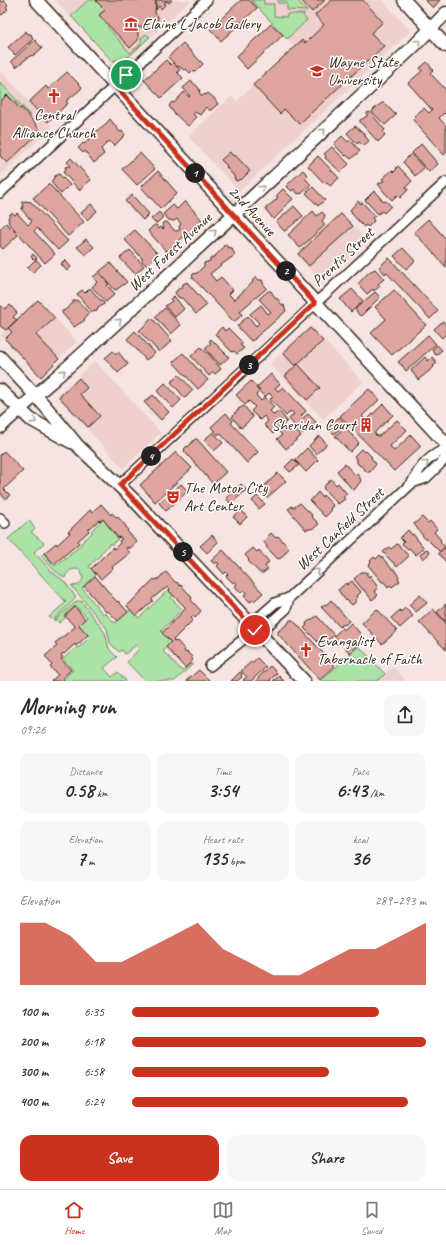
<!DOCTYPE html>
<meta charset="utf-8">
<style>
body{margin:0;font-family:Caveat,sans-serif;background:#f7f7f7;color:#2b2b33;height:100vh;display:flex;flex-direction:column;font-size:15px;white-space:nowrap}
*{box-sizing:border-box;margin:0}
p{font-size:13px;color:#7c7c81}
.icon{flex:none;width:22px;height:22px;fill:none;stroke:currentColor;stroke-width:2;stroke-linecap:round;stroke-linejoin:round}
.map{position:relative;height:681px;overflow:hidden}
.panel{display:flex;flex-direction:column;background:#fff;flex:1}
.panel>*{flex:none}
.pin{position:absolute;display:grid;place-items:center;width:34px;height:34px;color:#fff;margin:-17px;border:2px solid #fff;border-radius:50%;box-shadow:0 1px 4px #0007}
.km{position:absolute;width:20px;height:20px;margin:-10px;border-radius:50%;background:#222;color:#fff;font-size:11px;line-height:20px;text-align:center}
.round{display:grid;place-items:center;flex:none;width:42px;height:42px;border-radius:12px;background:#f7f7f7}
.headline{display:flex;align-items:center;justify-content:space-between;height:68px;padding:0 20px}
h1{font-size:22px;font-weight:700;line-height:30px}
.stats{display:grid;grid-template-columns:repeat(3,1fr);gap:6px;height:68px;padding:4px 20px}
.stats div{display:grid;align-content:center;border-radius:10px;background:#f7f7f7;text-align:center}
.stats b{font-size:20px;font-weight:700}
.stats small{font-size:11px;font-weight:400}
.stats p{font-size:11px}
.chart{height:112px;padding:8px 20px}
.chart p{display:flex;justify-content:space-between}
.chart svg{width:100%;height:72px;margin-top:4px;fill:#c8321e;opacity:.7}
.action{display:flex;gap:8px;margin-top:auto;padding:8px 20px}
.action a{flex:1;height:46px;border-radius:12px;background:#c8321e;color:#fff;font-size:16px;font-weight:700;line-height:46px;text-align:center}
.action a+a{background:#f7f7f7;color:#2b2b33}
ul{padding:0 20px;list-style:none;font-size:13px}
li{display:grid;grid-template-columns:64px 48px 1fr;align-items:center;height:30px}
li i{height:10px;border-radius:5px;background:#c8321e}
.dock{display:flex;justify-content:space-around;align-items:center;height:56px;border-top:1px solid #e1e1e2;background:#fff;font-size:11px;color:#7c7c81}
.dock a{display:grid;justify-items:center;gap:2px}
.dock .on{color:#c8321e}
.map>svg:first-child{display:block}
.built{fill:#eed1ce}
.green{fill:#abe2a6;stroke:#738662}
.building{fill:#dea49f;stroke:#3b2a1e}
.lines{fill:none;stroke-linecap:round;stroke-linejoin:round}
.street-casing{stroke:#3b2a1e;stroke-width:12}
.secondary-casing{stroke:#3b2a1e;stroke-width:15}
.street{stroke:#fff;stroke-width:9}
.secondary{stroke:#fff;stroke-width:12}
.oneway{stroke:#a79f9a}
.route-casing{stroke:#fff;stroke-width:8}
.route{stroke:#c8321e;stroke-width:5}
.labels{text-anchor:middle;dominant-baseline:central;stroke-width:3;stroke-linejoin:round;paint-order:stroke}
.poi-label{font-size:16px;fill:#3b2a1e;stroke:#fff;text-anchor:start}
.street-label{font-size:16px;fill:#3b2a1e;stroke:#fff}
</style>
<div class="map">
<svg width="446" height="681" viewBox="0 0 446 681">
<rect width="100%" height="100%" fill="#f5e4e2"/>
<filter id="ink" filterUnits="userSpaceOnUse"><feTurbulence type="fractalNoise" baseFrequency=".025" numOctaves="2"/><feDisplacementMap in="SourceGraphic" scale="8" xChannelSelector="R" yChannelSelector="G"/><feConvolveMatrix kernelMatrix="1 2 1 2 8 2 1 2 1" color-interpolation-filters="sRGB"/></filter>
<g filter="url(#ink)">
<path class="built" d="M55,0H191L118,67Z
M250,0H382L411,31L239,191L188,136L232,96L237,101L294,46Z
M0,70L52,127L0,176Z
M341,212L367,241L322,283L296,254Z
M38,299L77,342L40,376L0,335Z
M311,326L363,382L323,419L270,364Z
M95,361L161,433L123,468L57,396Z
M393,667L406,681H377Z"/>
<path class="green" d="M88,0H97L96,1L105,10L99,15L109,25L107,26L130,53L141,44V38L146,34L150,37L124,61H112L71,16Z
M251,0H264V4H274V16L287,17V14H305L303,16L307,20L287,39Z
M278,0H297L307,11L287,10V3H278Z
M0,82L30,115L29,116L8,95L0,101Z
M103,519L118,539L112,545L111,543L100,554L101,555L89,566L96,575L82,588L103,614L105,613L115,623L131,609L139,618L168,590L173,595L171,598L182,609L161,631L171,642L163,651L182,671L192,663L193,664L175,681H145L127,662L139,649L136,645L125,654L122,650L119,652L110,643L107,629L71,585C78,587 82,584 83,577L80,570C73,567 67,571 65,578L54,570L41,556L44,553L55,566L81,545V543L92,533L91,531Z
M29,520L35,529L31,532L44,543L34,552L51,571L64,581L75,596V599L73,601L56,617L55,621L49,617L66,602L8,539Z
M77,601H79L82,602L100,626L105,633L109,649L117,657L104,668L112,677L118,672L126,681H65L63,679L73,670L63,659L77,647L78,648L90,637L79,625L87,617L75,606L64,616L65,618L59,623L57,621V618Z
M359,646L385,674L377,681H321Z"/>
<path class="building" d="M0,0L2,2L4,0L8,5L6,7L8,9L2,15L0,14Z
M97,0H156L155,13L158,16V20L155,23V28L138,27V40L130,48L99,15L105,10L96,1Z
M156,0H172L169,3L166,1L164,3L166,4L161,9L159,6L156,10Z
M241,0H249L257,8L221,41L210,29Z
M301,0H325L312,12Z
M332,0H363L383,22L371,33L384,46L299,124L284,109L280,114L253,85L302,40L305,43L324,25L315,15Z
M425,0H440L433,8Z
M271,24L283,35L247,69L236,57Z
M26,31L28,34H31L33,39L15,55L8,47Z
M35,40L42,48L34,55L30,56L16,67L11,61Z
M183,43L203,64L195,72L193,70L190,73L186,69L184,70L178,66L177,67L168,57Z
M166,60L171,65L173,63L180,70L177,72L183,78L161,98L144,80Z
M427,62L433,70L430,73L446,90V115L444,113L439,118L446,126V153L444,155L413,120L416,117L414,116L424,108L429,113L432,110L408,83L422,71L420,68Z
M67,72L82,87L80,90L66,101L68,103L48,122L29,102L46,86L48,89Z
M191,81L198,87L200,91L199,92L202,96L205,94L206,95L208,93L214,98L218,104L211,110H209L206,107L200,115L195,112L193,114L196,117L192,121V123L188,126L173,112L169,106L172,102L174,103L184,92L189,97L190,96L183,88Z
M7,95L20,109L22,108L41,131L7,163L0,156V102Z
M382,103H384L396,115L385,125L372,112L374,109Z
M370,112L385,130L383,132L385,135L378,142L360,122V120L364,118L367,116V113Z
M110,119L120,132L122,131L125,135L114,146L109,141L101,149L104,154L94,163L85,151L83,153L78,148L83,143L84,144L88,141V139L100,128H102Z
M355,126L365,134V136L369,141L363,146L359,142L357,144L347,133Z
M342,136L348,142L350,140L360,151L351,159L346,155L345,156L334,144Z
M421,144L438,164L429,172L412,153Z
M332,147L349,164L341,172L325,158L326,156L324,154Z
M230,152L233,156L235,155L250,171L241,180L240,179L237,181L235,180L234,176L226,167L227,166L221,160Z
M140,153L155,169L137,185L122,169Z
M411,154L424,168L415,176L403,162Z
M318,156L339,178L330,186L326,182L324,183L308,166Z
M71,158L91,180L79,190L63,172L66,170L65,167L70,166L67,162Z
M398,166L412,181L406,187L408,190L400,198L397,195L392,200L385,193L378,184L384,181L382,179L392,170L394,172L397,169L396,168Z
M303,170L308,175L305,178L311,185L301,194L300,193L298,194L294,189L292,191L286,186Z
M158,171L177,193L161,209L141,187Z
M59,174L70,185L61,194L51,182L55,176Z
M49,184L84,222L68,236L33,198Z
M313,187L325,200L318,206L306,193Z
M283,189L293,199L284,207L285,208L274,219L272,218L271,216L266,210V208L277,199V195Z
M374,191L384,202L386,201L391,206L384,213L382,211L378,214L365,200Z
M132,195L149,214L143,220L125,201Z
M26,201L29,202L30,201L68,241L58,250L37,228L34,231L55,254L45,263L8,222L9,220L8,218L10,214L12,213L15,215L17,213L28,225L32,221L21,209L23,208L22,202Z
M185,201L202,220L167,252L148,231L154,225H156L159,229L161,227L163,229L164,228L162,224L164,222H167L175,231H177L180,229L179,226L181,224L177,219L174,221L169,220L163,214L173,205L177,209Z
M358,201L361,204L362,202L375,216L372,218L374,221L368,227L366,225L364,227L351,213L352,212L350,210Z
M91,204L97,211L87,220L81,213Z
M294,206L303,216L285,231H284L276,222Z
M313,211L317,216L322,212L325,215L324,218L322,221L325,225L300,248L288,235Z
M159,212L163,217L157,223L154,222L151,219Z
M341,214L353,226L309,266L298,254Z
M428,219L446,239V267L414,232Z
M6,223L18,235L3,249L0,246V229Z
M135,230L158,254L157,256L150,261V263L148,265H146L142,261V258L124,239Z
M86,239L94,247L85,255L77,247Z
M224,245H226L228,248L231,247L235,255L221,265L210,274L216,281L221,277L233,290L229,294L234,300L253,282L252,281L256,277L259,280H262L264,285L267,288L240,311L242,315L234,322L192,277L193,274L197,273L204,266V263L210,261V259L214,257L222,249Z
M403,248L415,261L406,269L394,256Z
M130,250L144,266L135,274L120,258Z
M33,254L37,258L35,261L31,257Z
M389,258L438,311L430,319L386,272L385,274L379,267Z
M36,259L41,265L32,273L27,268Z
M65,260L71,267L67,271L61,264Z
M110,263L127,282L116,290L114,289L99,272Z
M375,269L384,279L378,284L380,286L374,291L373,289L367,294L358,284L369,272Z
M98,273L109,284L107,285L115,294L106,302L92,287L97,282L93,277Z
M187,282L207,305L196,314L182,298H179L175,293L177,290L182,287L183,284Z
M90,288L100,300H102L104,303V304L98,308L97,311L92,312L77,294L82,290L85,293Z
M352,289L363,301L351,312L340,299Z
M394,290L426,325L392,355L371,333L386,319L375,307Z
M268,291H271L276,299H278L282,305H284L286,311L267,328L263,331L262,332L256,337L255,339L251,341L237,326L248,316L256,326L259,323L250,314L261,305L268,314L271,312L259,299Z
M375,292L380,297L361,316L359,315L355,309Z
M174,296L184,309L175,317L165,306L172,301L170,299Z
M38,300L55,318L36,335L59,359L41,377L5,339L12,332L8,328Z
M77,300L89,313L84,319L85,320L74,327L62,313V311L65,310L73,303V301Z
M0,305L5,309L10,305L17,313L13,317L17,320L6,330L0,326Z
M165,308L181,325L171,334L155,317Z
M152,318L172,341L159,352L139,331Z
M443,321L446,325V334L442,338L434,329Z
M222,327L225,331L228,328L243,343L240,345L244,348L237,354L234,351L232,352L215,334Z
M310,328L323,341L295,366L283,353Z
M135,331L155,353L146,360L127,339Z
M428,335L436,344L406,371L402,365H401L398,362Z
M211,339L229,357L220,365L205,348L211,343L209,341Z
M437,345L442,350L436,355L432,350Z
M201,347L207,353H208L221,369L215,374L213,372L209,376L191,356Z
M113,351L116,354L118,352L128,364L118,373L105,358Z
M183,353L208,380L198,389L173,362Z
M425,357L428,361L432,357L437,363L433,366L434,367L418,380L411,370Z
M298,364L320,388L307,400L285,376Z
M271,374L280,384L275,388L278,391L283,387L306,411L301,416L303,418L308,414L316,422L302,434L289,419L294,414L291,411L286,416L270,399L273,397L269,393L265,397L256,388Z
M179,375L193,390L185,398L171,382Z
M79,378L87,388L80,394L100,416L88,427L59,397Z
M251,381L260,391L256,395L261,401L265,397L274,407L270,411L274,415L279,411L287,421L283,425L288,430L292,426L301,436L286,449L277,439L282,435L277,430L273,434L264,425L268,421L264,416L260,420L251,411L255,407L249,401L245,405L236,395Z
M165,383L181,400L173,408L157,391Z
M369,389L379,400L362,416L366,421L383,404L393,415L375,432V434L377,436H379L397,420L407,430L390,446L394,451L411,435L421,446L394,471L340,416Z
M153,395L169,412L161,420L144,402Z
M244,406L253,417L241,428L232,417L235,414L234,413L238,411V409Z
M226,413L233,421L231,423L258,452L247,463L220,433L218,435L211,427Z
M339,417L345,424L334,434L328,428Z
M345,427L359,443L350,452L335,436Z
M213,432L223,443L214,451L204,440Z
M319,436L327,444L316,454L309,446Z
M195,439H197L226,472L213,484L184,451L185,450L184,449L187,446L188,447Z
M307,448L318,460L306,472L295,460Z
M361,449L365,452L366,451L372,457L371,458L376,464L370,472H367L361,466L359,465L357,463V460L354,456Z
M4,451L23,471L4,489L10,495L5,499L0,492V455Z
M176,452L192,468L155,502L140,485Z
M293,459L299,465L290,472L285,467Z
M345,464L355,475L357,474L360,478L361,481L354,490L352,489L337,471Z
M278,473L286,481L267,498L260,490Z
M331,479L336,485L338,483L347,494L343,497L345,499L338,504L323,488L326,484Z
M181,484L188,491L166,511L159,503Z
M241,484L246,490L231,504L226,498Z
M318,492L322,497L323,495L333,505L332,507L330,508L332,510L325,517L310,501Z
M257,496L265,504L259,509L252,501Z
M300,503L312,515L311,516L319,524L314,528L306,530L288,509L292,506L293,508Z
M101,504L111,515L112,513L116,517L117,516L125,525L128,530L127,531L137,542L129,549L128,547L126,548L130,553L112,567L113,568L101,579L91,569L113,547L114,549L120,543L119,541L122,539L119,537L118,538L103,519L100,521L99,520L88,530L89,531L78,541L79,543L54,564L44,553L56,543L57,545L70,533L68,532L90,510L92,512Z
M241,510L247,517L240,524L233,517Z
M422,517L428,523L430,521L437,529L434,532L441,540L440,541L445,547L440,552L427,539L426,540L414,524Z
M408,530L412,535L413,534L424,548L416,555L409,548L408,549L402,544L404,542L400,538Z
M271,533L276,538L278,536L289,548L281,558L278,559L266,547L267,546L263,541Z
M212,535L218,542L207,553L200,546Z
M397,544L409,556L397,567L383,552L389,547L391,549Z
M253,548L257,552L259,550L269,562L265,566L268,569L263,573H260L248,561L249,560L245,555Z
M444,548L446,550V562L438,553Z
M426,549L430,553L423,559L420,555Z
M223,550L263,593L254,601L253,600L250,602L244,596L246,593L244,590L241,593L235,586L237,584L235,581L233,583L226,576L228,574L226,572L224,574L217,566L219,564L217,562L215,564L211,561Z
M380,555L392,569H394L399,577L398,578L400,581L392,587L390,585L388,587L384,582H382L368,565L371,562L370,561L374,557L376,559Z
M166,572L176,583L177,582L180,586L181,585L189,594L192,598L191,600L201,611L195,618L193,616L191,618L193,620L173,640L175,642L177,641L185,650L184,651L186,653L187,652L192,657H191L193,660L185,668L166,647L171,642L162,633L186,608L169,591L170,590L167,587L164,590V589L152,599L153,601L136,616L127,606L154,579L155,580L158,579Z
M361,572H367V575L369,577L370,575L378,588L374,591L378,595L372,600L364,590H363L354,579Z
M95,576L117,602L118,601L128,612L118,621L108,611L106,612L84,586Z
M352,581L361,592L357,596L358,597L355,600L357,601L352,605L347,600L346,601L338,590L346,583L347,585Z
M420,595L427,603L416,612L409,605Z
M331,600L349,621L345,625L343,624L340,627L321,607L325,604L326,605Z
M446,604V622L437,612Z
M75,607L85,619L79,625L88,635L76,646L75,644L64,654L63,653L61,655L63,657L61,659L71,670L62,678L65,681H51L58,675L50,667L52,665L45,656L57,646L55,643L75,627L65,616Z
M405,608L413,616L400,628L391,618L400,610L401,612Z
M377,609L397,631L382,644L362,623Z
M433,609L446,623V650L419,622Z
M317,616L334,635L322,646L304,628L307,625L306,623Z
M290,620H293L335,666L320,680L278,634V631L288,624Z
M351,623L365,639L350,653L334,636L342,628L344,630Z
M257,658L266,667L251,681H244L243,680L247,677L241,671L252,661L253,662Z
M270,666L277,673L270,680L271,681H255Z
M199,670L210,681H186Z
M240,672L242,674L241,676L242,677L237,681H231Z
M279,676L284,681H273Z"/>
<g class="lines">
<defs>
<path id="street" d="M0,193L207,0
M412,483L426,478L446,458
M120,485L446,182
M0,518L5,523
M255,630L258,618L275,603L289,598L412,483C419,467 430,455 446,449
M210,666L255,630L268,625L286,609L289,598"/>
<path id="secondary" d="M36,0L446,444
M404,0L446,46
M0,357L45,406L78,446L135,501L304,681
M0,390L30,419L71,442
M0,427C29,400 61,374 90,347C199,248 306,147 413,47L446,13"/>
</defs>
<use href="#street" class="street-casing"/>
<use href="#secondary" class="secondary-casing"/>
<use href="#street" class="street"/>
<use href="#secondary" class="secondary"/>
</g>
<defs><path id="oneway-chevron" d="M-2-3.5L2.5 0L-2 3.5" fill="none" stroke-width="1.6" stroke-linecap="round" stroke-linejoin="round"/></defs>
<g class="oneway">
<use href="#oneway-chevron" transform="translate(418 42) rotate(-45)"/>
<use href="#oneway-chevron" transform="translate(323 131) rotate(-43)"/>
<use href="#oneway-chevron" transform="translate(262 188) rotate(-43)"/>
<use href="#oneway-chevron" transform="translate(214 232) rotate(-43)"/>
<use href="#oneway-chevron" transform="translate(119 321) rotate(-43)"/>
<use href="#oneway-chevron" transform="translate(63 372) rotate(-42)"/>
<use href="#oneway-chevron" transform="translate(34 421) rotate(32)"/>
<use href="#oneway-chevron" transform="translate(426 463) rotate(-43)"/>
<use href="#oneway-chevron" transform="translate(317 571) rotate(-43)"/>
</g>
</g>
<g class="lines" filter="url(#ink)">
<defs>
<path id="route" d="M126,75L115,86L315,303L120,485L255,630"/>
</defs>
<use href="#route" class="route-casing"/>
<use href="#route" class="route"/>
</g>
<defs>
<symbol id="museum-bare" viewBox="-9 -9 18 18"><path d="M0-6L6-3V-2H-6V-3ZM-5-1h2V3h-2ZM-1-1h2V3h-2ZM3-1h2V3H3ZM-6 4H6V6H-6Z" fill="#c8321e" stroke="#fff" stroke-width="2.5" paint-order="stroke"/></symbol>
<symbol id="university-bare" viewBox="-9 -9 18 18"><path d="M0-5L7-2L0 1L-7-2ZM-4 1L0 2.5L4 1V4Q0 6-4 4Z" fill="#c8321e" stroke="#fff" stroke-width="2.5" paint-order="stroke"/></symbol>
<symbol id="church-bare" viewBox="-9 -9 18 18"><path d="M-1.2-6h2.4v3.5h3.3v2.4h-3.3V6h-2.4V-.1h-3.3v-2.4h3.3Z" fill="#c8321e" stroke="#fff" stroke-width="2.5" paint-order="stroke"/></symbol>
<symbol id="building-bare" viewBox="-9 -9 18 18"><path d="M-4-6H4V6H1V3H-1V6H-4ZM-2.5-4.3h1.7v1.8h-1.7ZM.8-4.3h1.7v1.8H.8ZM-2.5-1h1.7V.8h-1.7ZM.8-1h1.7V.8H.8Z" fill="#c8321e" stroke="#fff" stroke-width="2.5" paint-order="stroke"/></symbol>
<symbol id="theatre-bare" viewBox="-9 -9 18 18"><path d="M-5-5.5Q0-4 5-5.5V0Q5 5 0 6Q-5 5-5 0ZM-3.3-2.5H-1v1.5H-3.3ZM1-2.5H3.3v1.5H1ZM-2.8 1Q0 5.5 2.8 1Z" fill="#c8321e" stroke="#fff" stroke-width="2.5" paint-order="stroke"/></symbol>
</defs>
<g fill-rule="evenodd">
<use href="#museum-bare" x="121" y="14" width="20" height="20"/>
<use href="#university-bare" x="307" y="61" width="20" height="20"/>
<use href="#church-bare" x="44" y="86" width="20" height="20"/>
<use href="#building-bare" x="356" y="415" width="20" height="20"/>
<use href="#theatre-bare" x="163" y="487" width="20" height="20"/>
<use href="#church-bare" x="296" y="640" width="20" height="20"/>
</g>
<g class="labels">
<g class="poi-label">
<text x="142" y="24">Elaine L Jacob Gallery</text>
<text x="328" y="62">Wayne State<tspan x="328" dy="18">University</tspan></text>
<text x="54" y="115" text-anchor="middle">Central<tspan x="54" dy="18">Alliance Church</tspan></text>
<text x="355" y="425" text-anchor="end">Sheridan Court</text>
<text x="184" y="488">The Motor City<tspan x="184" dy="18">Art Center</tspan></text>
<text x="317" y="641">Evangalist<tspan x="317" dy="18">Tabernacle of Faith</tspan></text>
</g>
<g class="street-label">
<text transform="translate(252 211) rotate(47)">2nd Avenue</text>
<text transform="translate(170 252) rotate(-43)">West Forest Avenue</text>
<text transform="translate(343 257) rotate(-43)">Prentis Street</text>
<text transform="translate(340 529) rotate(-43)">West Canfield Street</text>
</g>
</g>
</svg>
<div class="pin" style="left:126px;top:75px;background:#1e9e55"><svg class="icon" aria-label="arrive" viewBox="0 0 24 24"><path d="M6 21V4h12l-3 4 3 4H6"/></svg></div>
<div class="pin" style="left:255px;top:630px;background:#d93025"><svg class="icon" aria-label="check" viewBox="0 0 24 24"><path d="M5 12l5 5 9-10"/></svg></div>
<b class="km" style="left:195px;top:173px">1</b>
<b class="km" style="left:286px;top:271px">2</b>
<b class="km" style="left:249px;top:365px">3</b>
<b class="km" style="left:151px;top:456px">4</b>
<b class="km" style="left:183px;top:552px">5</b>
</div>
<section class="panel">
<div class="headline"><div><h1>Morning run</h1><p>09:26</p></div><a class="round"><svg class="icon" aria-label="share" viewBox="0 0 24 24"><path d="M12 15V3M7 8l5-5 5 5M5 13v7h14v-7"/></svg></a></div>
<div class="stats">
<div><p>Distance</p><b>0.58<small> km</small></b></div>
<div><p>Time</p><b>3:54</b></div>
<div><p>Pace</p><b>6:43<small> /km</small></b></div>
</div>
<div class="stats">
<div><p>Elevation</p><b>7<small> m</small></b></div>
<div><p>Heart rate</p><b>135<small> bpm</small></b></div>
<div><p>kcal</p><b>36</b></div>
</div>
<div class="chart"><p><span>Elevation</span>289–293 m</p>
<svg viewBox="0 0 160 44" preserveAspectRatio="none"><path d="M0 44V6L10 6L20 14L30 30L40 30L50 22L60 14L70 6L80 22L90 30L100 38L110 38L120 30L130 22L140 22L150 14L160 6V44z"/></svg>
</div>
<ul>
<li><b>100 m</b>6:35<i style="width:84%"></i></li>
<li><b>200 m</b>6:18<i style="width:100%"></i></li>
<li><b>300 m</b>6:58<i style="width:67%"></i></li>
<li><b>400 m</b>6:24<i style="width:94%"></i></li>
</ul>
<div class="action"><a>Save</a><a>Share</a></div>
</section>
<nav class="dock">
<a class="on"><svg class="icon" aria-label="home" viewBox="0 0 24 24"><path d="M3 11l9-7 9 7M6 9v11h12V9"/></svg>Home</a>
<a><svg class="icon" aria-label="map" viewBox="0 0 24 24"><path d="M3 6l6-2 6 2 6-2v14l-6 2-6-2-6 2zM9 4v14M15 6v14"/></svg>Map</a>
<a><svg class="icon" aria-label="saved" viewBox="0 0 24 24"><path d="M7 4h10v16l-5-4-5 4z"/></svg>Saved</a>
</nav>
